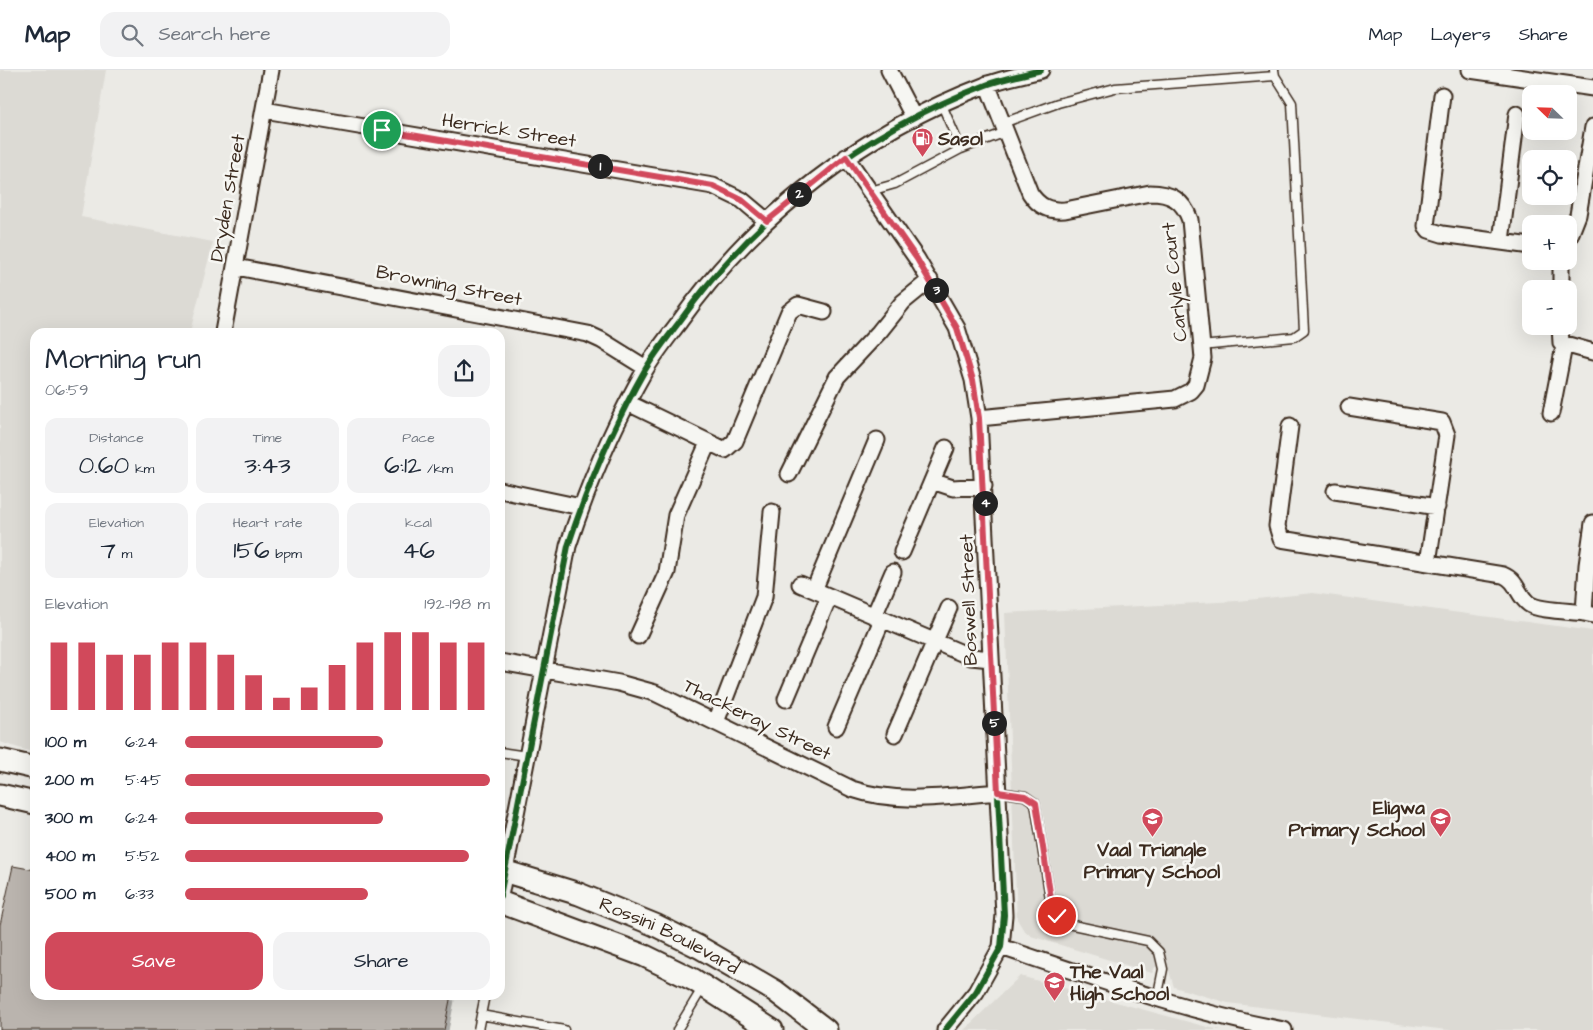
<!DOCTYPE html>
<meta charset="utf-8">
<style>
body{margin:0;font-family:"Architects Daughter",sans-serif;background:#f2f2f3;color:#1f2937;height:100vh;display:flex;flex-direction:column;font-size:19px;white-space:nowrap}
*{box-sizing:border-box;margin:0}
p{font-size:16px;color:#747a83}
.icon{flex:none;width:28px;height:28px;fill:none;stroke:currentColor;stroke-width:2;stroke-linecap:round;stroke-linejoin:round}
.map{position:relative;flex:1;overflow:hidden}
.side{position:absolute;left:30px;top:258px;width:475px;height:672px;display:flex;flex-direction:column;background:#fff;border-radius:15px;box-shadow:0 5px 20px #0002}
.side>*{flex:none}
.needle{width:32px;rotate:293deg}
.buttons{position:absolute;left:1522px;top:15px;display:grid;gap:10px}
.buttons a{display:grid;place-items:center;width:55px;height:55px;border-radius:10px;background:#fff;box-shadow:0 5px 20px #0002;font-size:25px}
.pin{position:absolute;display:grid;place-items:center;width:42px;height:42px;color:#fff;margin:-21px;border:2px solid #fff;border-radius:50%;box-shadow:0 1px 5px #0007}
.km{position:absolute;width:25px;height:25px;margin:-12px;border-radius:50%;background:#222;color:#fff;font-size:14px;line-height:25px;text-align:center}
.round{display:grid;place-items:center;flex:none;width:52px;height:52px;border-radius:15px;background:#f2f2f3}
.head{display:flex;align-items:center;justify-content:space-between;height:85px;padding:0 15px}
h1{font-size:28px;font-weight:600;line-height:38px}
.stats{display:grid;grid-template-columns:repeat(3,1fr);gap:8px;height:85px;padding:5px 15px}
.stats div{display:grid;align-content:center;border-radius:12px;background:#f2f2f3;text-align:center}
.stats b{font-size:25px;font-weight:600}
.stats small{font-size:14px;font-weight:400}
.stats p{font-size:14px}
.chart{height:140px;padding:10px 15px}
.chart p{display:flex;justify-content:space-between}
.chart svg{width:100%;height:90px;margin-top:5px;stroke:#d1495b;stroke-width:6}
.primary-button{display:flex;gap:10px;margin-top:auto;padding:10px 15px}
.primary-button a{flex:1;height:58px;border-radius:15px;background:#d1495b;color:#fff;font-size:20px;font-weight:600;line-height:58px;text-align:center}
.primary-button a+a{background:#f2f2f3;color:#1f2937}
ul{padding:0 15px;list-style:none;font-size:16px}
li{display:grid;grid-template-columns:80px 60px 1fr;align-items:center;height:38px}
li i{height:12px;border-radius:6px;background:#d1495b}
header{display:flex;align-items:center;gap:30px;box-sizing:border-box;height:70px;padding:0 25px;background:#fff;border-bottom:1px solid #e0e1e3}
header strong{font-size:24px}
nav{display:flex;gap:28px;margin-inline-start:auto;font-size:18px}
.search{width:350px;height:45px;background:#f2f2f3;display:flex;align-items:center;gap:12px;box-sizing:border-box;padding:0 18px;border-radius:15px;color:#747a83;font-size:19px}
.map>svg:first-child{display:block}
.built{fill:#dcdad4}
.building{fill:#bab4ae;stroke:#3b2a1e;filter:url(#shadow)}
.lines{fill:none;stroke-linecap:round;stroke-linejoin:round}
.lane-casing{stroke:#3b2a1e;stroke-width:11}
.street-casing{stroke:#3b2a1e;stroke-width:19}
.secondary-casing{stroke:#3b2a1e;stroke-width:25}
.lane{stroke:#f6f6f2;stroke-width:8}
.street{stroke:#f6f6f2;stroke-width:15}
.secondary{stroke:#f6f6f2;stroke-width:21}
.cycleway-casing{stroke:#f6f6f2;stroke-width:9}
.cycleway{stroke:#1b5e20;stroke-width:6}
.route-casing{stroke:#fff;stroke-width:10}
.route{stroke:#d1495b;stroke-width:6}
.labels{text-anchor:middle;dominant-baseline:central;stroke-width:5;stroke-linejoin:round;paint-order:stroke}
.street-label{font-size:19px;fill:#3b2a1e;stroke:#f6f6f2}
.poi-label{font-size:19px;font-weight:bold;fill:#3b2a1e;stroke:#f6f6f2;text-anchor:start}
</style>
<header>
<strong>Map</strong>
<div class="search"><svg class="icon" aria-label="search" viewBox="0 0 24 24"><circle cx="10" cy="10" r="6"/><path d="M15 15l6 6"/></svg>Search here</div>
<nav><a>Map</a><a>Layers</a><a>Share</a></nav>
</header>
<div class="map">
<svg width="1593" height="960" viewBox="0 0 1593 960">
<defs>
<filter id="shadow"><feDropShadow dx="3" dy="5.5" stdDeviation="0" flood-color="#0004"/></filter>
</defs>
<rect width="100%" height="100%" fill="#ebeae5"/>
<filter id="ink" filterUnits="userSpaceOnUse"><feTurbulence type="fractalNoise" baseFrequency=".02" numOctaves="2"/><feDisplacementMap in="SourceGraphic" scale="10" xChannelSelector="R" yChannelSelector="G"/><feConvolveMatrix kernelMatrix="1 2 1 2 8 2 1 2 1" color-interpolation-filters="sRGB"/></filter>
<g filter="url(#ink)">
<path class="built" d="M0,0H106L81,147L213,172L190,262H35V683L0,672Z
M1313,523L1593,561V960H1447L1228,933L1174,917L1169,901L1155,897L1152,903L1031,866L1023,859L1017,849L1005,543L1238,531Z
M1020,906L1211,958L1222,960H964Z"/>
<path class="building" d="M13,796L35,800V925H451L444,960H0V855Z"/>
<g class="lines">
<defs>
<path id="lane" d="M1003,53L1058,33L1115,18L1275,6
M961,79L1006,62
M870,121L895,114L961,79L942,35
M1201,276L1294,267L1304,260L1292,33L1275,6L1274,0
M500,682L527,686
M998,722L1025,726L1035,733L1051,835L1057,846L1068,854L1148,871L1159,882L1163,899L1157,929
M481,945L564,960
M478,960L485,925
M677,960L703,917"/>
<path id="street" d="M889,0L914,48
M1470,0L1593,18
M1442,25L1426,156L1429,160L1442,164L1531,176
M264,40L713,116L742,130L767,151
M846,87L917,189L957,258L973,310L979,348L1004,845L1001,877L976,922L945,960
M1569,168L1578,145L1593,57
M1501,171L1517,44
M236,197L588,264L601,270L646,298
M1561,219V191
M1560,256L1561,273L1593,282
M223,262L271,0
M628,333L725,380L735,371L789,242L798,235L824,242
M1349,337L1442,352L1447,365L1428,493
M1551,343L1564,276
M979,348L1175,329L1191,321L1196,315L1203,288L1190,150C1183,130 1171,123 1150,123L1065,140C1049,141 1039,137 1030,123L987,14
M1290,356L1277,456L1281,469L1503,505C1518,511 1517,525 1529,534C1539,541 1572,541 1584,543
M789,404L837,307L879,262L903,232L930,210
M932,411L953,418L984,416
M500,420L581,437
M1335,421L1437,437
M1593,453L1587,495L1584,543L1593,545
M902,482L946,378
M800,514L971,587L991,589
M814,520L877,370
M874,546L893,502
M638,566L667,502L676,445L708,373
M500,592L619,613L655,623L852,719C899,735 949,726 998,722
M786,629L829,527
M716,652L764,527L772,442
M836,657L882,550
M895,664L949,538
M500,826L568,476C588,415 613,356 645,300C655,283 668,267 680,251C756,144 864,61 986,15C1004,8 1023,5 1041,0
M1001,877C1094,908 1187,942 1284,960"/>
<g id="secondary">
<path d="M0,690L35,698"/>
<path d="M0,725L35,733"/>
<path id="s1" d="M500,800L579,824L655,855L699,877L775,921L826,960"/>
<path d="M500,832L645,886L694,910L772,960"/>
</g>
</defs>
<use href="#lane" class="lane-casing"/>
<use href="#street" class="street-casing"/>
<use href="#secondary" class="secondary-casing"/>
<use href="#lane" class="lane"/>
<use href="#street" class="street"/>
<use href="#secondary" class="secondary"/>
<defs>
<path id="cycleway" d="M846,87L917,189L957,258L973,310L979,348L1004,845L1001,877L976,922L945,960
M500,826L568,476C588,415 613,356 645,300C655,283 668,267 680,251C756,144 864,61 986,15C1004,8 1023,5 1041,0"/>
</defs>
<use href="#cycleway" class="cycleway-casing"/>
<use href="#cycleway" class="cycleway"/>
</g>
</g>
<g class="lines" filter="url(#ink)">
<defs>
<path id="route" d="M382,60L713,116L742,130L767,151L846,87L917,189L957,258L973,310L979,348L998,722L1025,726L1036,733L1052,835L1057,846"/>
</defs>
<use href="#route" class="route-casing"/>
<use href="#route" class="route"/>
</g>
<defs>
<symbol id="fuel-pin" viewBox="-11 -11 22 30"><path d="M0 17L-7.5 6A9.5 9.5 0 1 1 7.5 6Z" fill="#d1495b" stroke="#f6f6f2"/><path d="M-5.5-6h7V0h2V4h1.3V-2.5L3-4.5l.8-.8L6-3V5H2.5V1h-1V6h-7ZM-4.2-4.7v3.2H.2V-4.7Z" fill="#fff"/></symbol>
<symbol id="school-pin" viewBox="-11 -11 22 30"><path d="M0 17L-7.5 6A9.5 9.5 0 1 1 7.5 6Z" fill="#d1495b" stroke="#f6f6f2"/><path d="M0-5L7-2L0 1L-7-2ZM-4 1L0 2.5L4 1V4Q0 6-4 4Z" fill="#fff"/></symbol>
</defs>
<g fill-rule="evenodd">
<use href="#fuel-pin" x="910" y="56" width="25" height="34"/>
<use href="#school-pin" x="1140" y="736" width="25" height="34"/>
<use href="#school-pin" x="1428" y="736" width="25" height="34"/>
<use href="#school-pin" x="1042" y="900" width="25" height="34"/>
</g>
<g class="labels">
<g class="street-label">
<text transform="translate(509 61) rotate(9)">Herrick Street</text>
<text transform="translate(228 128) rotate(-80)">Dryden Street</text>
<text transform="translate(1175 212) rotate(-96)">Carlyle Court</text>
<text transform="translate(449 216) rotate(11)">Browning Street</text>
<text transform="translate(969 530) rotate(-92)">Boswell Street</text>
<text transform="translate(757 650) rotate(26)">Thackeray Street</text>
<text stroke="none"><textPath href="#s1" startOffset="182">Rossini Boulevard</textPath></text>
</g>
<g class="poi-label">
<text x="938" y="69">Sasol</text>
<text x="1425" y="738" text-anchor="end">Eligwa<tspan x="1425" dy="22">Primary School</tspan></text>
<text x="1152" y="780" text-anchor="middle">Vaal Triangle<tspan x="1152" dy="22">Primary School</tspan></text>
<text x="1070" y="902">The Vaal<tspan x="1070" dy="22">High School</tspan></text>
</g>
</g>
</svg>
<div class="buttons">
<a><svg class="needle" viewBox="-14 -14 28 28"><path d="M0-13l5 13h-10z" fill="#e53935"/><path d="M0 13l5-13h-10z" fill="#747a83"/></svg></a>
<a><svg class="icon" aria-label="locate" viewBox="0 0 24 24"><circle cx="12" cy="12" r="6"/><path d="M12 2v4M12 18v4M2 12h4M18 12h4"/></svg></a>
<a>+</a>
<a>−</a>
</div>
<div class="pin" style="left:382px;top:60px;background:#1e9e55"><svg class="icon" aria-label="arrive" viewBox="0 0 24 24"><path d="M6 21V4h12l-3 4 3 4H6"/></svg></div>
<div class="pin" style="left:1057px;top:846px;background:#d93025"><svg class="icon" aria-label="check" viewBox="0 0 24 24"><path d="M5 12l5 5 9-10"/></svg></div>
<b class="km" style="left:600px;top:96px">1</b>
<b class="km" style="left:799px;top:124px">2</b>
<b class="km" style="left:936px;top:220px">3</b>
<b class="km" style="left:985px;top:433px">4</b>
<b class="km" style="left:994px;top:653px">5</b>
<section class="side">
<div class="head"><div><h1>Morning run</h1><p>06:59</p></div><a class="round"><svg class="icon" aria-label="share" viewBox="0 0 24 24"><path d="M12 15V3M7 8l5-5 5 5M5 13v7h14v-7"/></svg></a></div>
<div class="stats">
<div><p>Distance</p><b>0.60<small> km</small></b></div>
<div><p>Time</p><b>3:43</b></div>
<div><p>Pace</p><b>6:12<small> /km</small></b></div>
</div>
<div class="stats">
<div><p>Elevation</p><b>7<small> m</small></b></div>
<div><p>Heart rate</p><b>156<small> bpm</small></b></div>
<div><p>kcal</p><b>46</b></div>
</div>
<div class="chart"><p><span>Elevation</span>192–198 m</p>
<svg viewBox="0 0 160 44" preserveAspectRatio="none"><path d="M5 44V11M15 44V11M25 44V17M35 44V17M45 44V11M55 44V11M65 44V17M75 44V27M85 44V38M95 44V33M105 44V22M115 44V11M125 44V6M135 44V6M145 44V11M155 44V11"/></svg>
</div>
<ul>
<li><b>100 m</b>6:24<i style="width:65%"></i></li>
<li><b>200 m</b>5:45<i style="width:100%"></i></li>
<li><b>300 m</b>6:24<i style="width:65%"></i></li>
<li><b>400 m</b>5:52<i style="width:93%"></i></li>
<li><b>500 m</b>6:33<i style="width:60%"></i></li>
</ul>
<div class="primary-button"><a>Save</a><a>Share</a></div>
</section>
</div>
